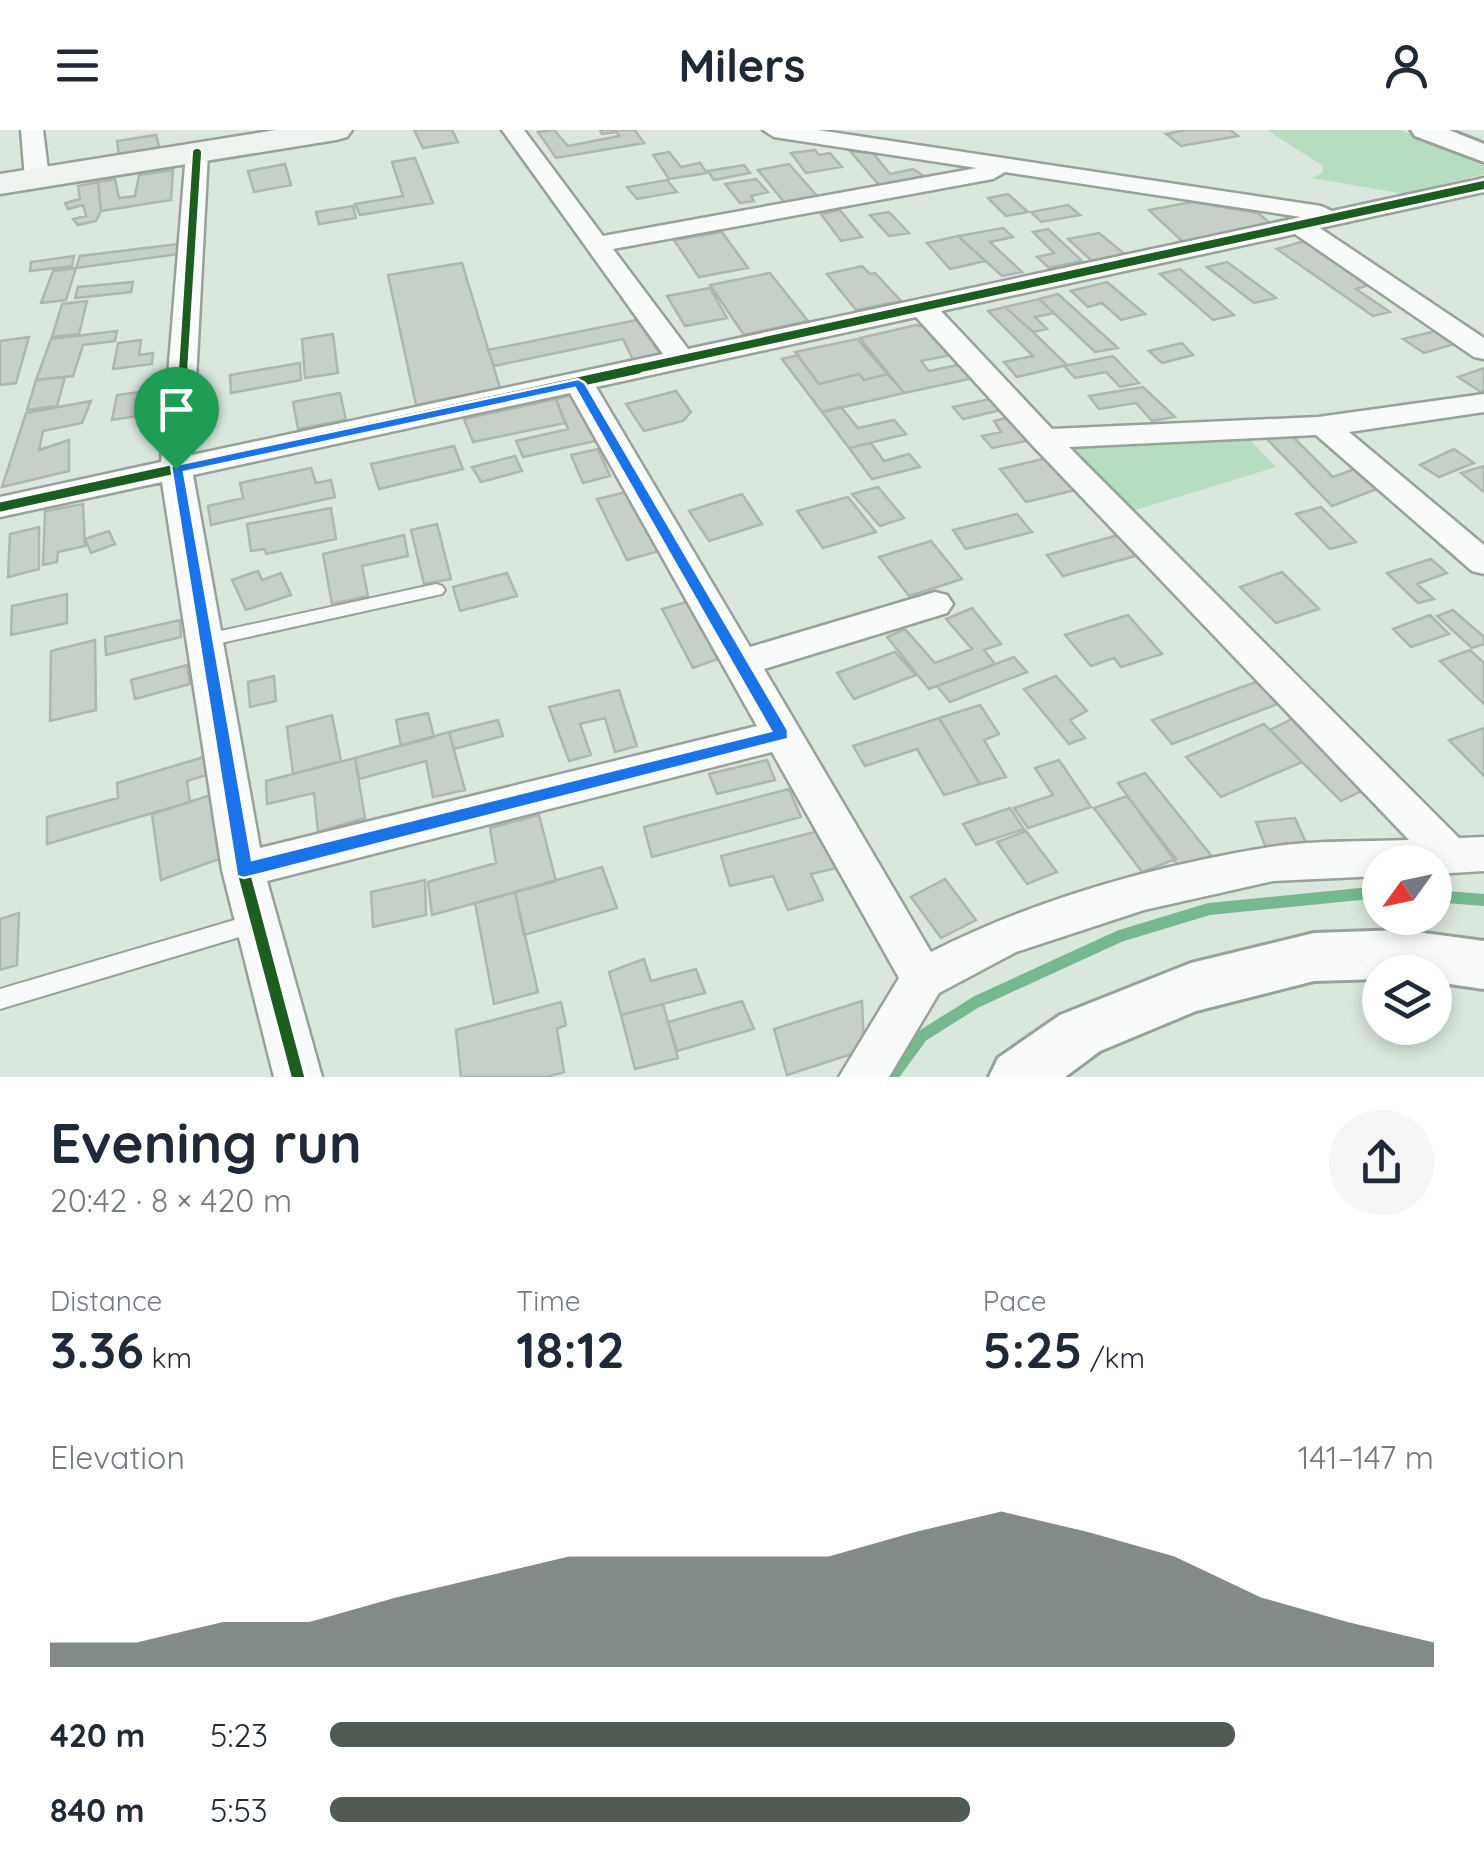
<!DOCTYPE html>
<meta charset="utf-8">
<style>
body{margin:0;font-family:Quicksand,sans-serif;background:#f6f6f7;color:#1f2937;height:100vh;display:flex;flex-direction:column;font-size:38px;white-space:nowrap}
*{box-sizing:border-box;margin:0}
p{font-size:32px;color:#747a83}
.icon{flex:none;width:55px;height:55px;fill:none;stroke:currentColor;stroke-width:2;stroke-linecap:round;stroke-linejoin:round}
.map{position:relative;height:947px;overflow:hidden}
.sheet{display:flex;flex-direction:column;background:#fff;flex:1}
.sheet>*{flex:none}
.needle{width:65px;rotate:237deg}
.controls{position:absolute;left:1362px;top:715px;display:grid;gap:20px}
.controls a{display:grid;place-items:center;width:90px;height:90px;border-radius:50%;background:#fff;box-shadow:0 5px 15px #0003;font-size:50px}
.pin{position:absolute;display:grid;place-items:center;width:85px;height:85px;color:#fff;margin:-102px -42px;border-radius:50% 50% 50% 0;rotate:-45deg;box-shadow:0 0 10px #0007}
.pin .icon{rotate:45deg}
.round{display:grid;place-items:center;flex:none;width:105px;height:105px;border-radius:52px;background:#f6f6f7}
.overview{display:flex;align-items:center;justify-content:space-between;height:170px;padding:0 50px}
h1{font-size:55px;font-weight:800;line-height:75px}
.figures{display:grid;grid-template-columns:repeat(3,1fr);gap:15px;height:170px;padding:10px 50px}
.figures div{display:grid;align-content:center}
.figures b{font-size:50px;font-weight:800}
.figures small{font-size:28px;font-weight:400}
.figures p{font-size:28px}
.chart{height:280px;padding:20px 50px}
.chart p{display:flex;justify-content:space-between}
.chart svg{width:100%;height:180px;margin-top:10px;fill:#505b53;opacity:.7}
ul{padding:0 50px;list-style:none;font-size:32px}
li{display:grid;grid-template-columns:160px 120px 1fr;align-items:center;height:75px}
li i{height:25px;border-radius:12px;background:#505b53}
header{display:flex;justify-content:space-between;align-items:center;height:130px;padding:0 50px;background:#fff;font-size:45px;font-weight:800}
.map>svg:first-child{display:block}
.green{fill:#b6ddc2}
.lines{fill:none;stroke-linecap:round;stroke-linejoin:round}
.stream{stroke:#76b88f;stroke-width:12}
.building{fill:#c4d0c8;stroke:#acb7af;stroke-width:2.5}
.service-casing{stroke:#98a29a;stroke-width:4}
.minor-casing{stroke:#98a29a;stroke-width:5}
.tertiary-casing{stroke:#98a29a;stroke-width:6}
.secondary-casing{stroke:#98a29a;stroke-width:5}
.service{fill:#f9fbfa;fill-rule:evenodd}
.minor{fill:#f9fbfa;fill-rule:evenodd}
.tertiary{fill:#f9fbfa;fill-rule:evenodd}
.secondary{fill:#eef3f0;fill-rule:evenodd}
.cycleway-far2-casing{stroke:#fff;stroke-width:12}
.cycleway-far1-casing{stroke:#fff;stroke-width:15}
.cycleway-casing{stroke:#fff;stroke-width:19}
.cycleway-far2{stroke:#1b5e20;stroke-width:8}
.cycleway-far1{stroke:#1b5e20;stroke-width:9}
.cycleway{stroke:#1b5e20;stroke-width:12}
.route{fill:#1a73e8;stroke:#fff;stroke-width:2.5;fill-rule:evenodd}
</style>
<header><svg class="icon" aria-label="menu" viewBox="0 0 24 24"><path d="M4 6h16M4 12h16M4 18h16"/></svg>Milers<svg class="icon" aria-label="person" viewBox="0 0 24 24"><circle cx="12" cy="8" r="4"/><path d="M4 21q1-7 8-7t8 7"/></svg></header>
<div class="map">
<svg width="1484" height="947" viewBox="0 0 1484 947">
<rect width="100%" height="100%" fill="#d9e7dd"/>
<path class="green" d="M1267,0H1401L1484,36V44L1404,64L1312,48L1322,43L1323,36Z
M1247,307L1276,337L1129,382L1067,317Z"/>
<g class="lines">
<path class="stream" d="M1435,766L1484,770
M892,947L922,906L976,872L1120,806L1209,779L1380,762"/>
</g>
<path class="building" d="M414,0H452L458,12L423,18Z
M554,0L568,16L619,6L617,2L602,4L600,0H635L644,13L556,28L538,2Z
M1185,0H1230L1238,6L1181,16L1166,4Z
M156,5L160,20L119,26L117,11Z
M815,20L819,25L830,23L842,37L806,43L791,23Z
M850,21L873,23L890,44L913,39L924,46L880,56Z
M669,22L681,37L700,33L707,43L669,49L653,25Z
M415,28L433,73L360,85L355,74L403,66L392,32Z
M285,34L291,55L254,62L248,41Z
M789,34L817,66L784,72L758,40Z
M744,35L750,43L714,50L708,41Z
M173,40L171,70L101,81L98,52L115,49L119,68L135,66L139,45Z
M756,49L768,62L751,66L754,71L740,73L725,54Z
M667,50L677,62L637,69L627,57Z
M98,52L101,81L96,91L78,95L73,89L86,86L83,75L68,79L65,73L80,69L78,56Z
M1008,64L1028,82L1006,86L988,68Z
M1192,72L1258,83L1272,95L1185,114L1149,80Z
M1068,75L1080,85L1041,92L1031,82Z
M353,76L356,88L319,94L316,82Z
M840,80L862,107L841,111L821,84Z
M889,82L909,103L889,106L870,85Z
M1003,98L1013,107L990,112L1022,142L1002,146L958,106Z
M1048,99L1082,131L1049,138L1037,127L1054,123L1033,102Z
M722,102L748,138L699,147L674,110Z
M1099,103L1126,125L1093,132L1068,109Z
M958,106L985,131L950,139L927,113Z
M1311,109L1375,153L1356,159L1390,182L1373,186L1277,119Z
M179,114V124L76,138L80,126Z
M74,126L72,136L30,141L31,132Z
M1227,132L1276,168L1254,173L1207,137Z
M462,133L500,258L416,275L388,145Z
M862,136L870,144L875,143L901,171L856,180L827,144Z
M76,138L66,170L41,173L53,141Z
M1180,139L1234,185L1213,190L1160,144Z
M770,143L808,191L744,205L710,155Z
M133,152L131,162L75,168L78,157Z
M1107,152L1145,184L1121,190L1102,173L1088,177L1071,161Z
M710,158L727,188L685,196L667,166Z
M1058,164L1118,218L1095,222L1039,169Z
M1039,169L1054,183L1035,187L1047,199L1033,202L1005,177Z
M87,171L79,204L52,207L62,174Z
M1005,177L1033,202L1067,235L1017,247L1004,232L1033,226L988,181Z
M637,190L661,225L633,230L623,209L494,236L488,220Z
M916,195L937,199L956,224L921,231L929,241L963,234L974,248L904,263L860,208Z
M1439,200L1458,213L1424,223L1403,209Z
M117,201L115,211L83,215L73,246L36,250L51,209Z
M333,204L338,243L305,248L302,209Z
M29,207L16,253L0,255V211Z
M857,209L888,244L864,250L859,244L819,254L795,222Z
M857,209L904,263L822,282L782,229L798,225L795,222Z
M141,210L139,225L153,223L152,234L113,239L118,213Z
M1182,213L1193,225L1162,233L1149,221Z
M1113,226L1139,253L1120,257L1106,242L1075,248L1064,236Z
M300,233L301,250L231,263L230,245Z
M1484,238V260L1481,262L1458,247Z
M65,247L57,276L27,280L36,250Z
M1143,257L1175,287L1152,291L1136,273L1099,279L1089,266Z
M169,258L163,282L112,290L117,265Z
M676,261L691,282L683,291L644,301L626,274Z
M340,263L346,290L298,299L293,272Z
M578,264L599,310L523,327L516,311L568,299L556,269Z
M994,268L1005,279L963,289L953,277Z
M556,269L565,293L473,312L464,289Z
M91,271L82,293L43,301L39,320L69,310V341L2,357L26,283Z
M841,277L858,298L894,290L906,304L849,318L822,282Z
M1013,286L1031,310L992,318L982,306L1001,302L994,291Z
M1292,306L1333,347L1365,335L1385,356L1332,376L1267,309Z
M871,313L884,331L909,324L920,337L872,349L849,318Z
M454,316L463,339L379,359L371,334Z
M598,319L610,346L583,353L571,325Z
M1454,319L1474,333L1439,347L1420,335Z
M515,326L522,341L481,352L472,337Z
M1052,327L1079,359L1026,372L1000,339Z
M1484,336V362L1461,343Z
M311,338L316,353L331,350L335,367L211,395L208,376L243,368L240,353Z
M878,357L904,388L880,396L852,364Z
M630,361L663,420L627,430L597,369Z
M742,364L762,394L709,411L689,381Z
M848,367L876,402L823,418L797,381Z
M83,374L85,416L58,422L57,432L43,435L45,381Z
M1321,377L1356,412L1330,419L1296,384Z
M331,378L336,409L266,424L265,419L251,421L247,394Z
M1017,384L1032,402L966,419L953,400Z
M437,394L451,449L424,454L411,400Z
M39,397V439L8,447L10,404Z
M109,401L115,414L91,423L85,409Z
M1122,404L1139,425L1063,446L1047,425Z
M404,405L408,426L362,436L368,466L332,474L323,424Z
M931,411L962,449L909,466L879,427Z
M1431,429L1447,443L1417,454L1434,469L1418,473L1387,443Z
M258,441L262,450L281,443L291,465L246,480L232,450Z
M1282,442L1319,479L1276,493L1240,457Z
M507,443L517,466L460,481L453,457Z
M67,464V493L11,505L12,476Z
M690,471L723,527L693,538L662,479Z
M972,478L1001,514L984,520L995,534L929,559L887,507L905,499L935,533L972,519L946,489Z
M1453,480L1484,507V514L1472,518L1437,486Z
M1128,485L1162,524L1121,537L1114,528L1091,536L1065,505Z
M1430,485L1449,504L1411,517L1393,499Z
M180,490L181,507L106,525L105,507Z
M95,510L96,580L50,591L51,521Z
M1470,520L1484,533V574L1440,531Z
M895,522L916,545L854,569L837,543Z
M1014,527L1027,542L950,572L937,556Z
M187,535L190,554L135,569L131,550Z
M274,546L276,571L250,577L248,552Z
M1056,546L1087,581L1070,590L1085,608L1069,614L1024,559Z
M1261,550L1283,572L1172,614L1152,590Z
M619,560L637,616L615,622L605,588L580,594L591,625L569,631L549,577Z
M980,575L999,604L984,610L1006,647L980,654L939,588Z
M428,583L434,607L401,616L396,590Z
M1302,584L1374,655L1341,671L1270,600Z
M332,585L341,631L293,644L287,597Z
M939,588L980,654L944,665L917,619L865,636L853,616Z
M498,590L503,606L454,619L449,602Z
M1264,594L1302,632L1221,667L1186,627Z
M1484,598V646L1449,610Z
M449,602L465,660L433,667L426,631L359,649L355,628Z
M204,627L206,645L187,651L190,672L47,714V687L118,668L117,653Z
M355,628L365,688L318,702L314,663L267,674L266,651Z
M767,630L775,650L717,664L709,644Z
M1059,630L1091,677L1028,698L1014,678L1053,665L1035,638Z
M1145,643L1214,729L1181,739L1118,653Z
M789,659L801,687L652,727L644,697Z
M211,665L222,728L161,750L152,684Z
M1127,666L1176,729L1142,742L1094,678Z
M1010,678L1024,699L976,715L963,694Z
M539,685L556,751L432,785L428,752L496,733L490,698Z
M1295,688L1307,715L1266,718L1256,692Z
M819,701L841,737L811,744L823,770L788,780L773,746L730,756L721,726Z
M1026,701L1057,742L1027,754L997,712Z
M602,737L617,778L524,805L515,762Z
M945,749L976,790L941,808L911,767Z
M425,750L426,785L373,797L371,762Z
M515,762L538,862L494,874L475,773Z
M19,783L17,835L0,840V789Z
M644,829L651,851L696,839L705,863L621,885L609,842Z
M742,871L754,899L677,921L668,892Z
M862,871L864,920L787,945L774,899Z
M561,872L566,895L557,899L564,942L547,947H461L456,900Z
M663,874L678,928L635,939L621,885Z"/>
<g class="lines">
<defs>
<path id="service" d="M436,454L442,456L445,460L442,464L207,516L198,510L207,504Z
M255,784L263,786L266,793L263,800L0,879V859Z"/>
<path id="minor" d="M21,0H43L49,48L45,53L37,55L25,48Z
M502,0H524L603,106L977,38L774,7L763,0H818L1321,76L1332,81L1484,48V62L1320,98L1484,208V229L1474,227L1295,104L941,181L1052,299L1318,287L1484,264V282L1349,302L1484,415V444L1472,441L1316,305L1069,317L1459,708L1484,707V741L1435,744V732H1380V746L1273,751L1144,780L1016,822L939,863L889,947H839L899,848L772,622L267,751L322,947H274L222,740L162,352L0,387V367L161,332L186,23L197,16L208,23L192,325L663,224ZM1005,42L1301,87L688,219L613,119L993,49ZM916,187L1033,316L1409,710C1363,712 1314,710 1270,717C1154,736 1036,769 931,822L764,539L947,483L953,474L947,465L935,462L750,517L596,257ZM570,263L757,596L260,718L193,345Z"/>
<path id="tertiary" d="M1411,0H1449L1484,14V32L1415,6Z
M1402,800L1484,811V859L1435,852V842H1380V849L1314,851L1196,881L1100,921L1065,947H989L998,928L1060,885L1191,833L1314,803Z"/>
<path id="secondary" d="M276,0H352L347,7L336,10L0,64V44Z"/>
</defs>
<use href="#service" class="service-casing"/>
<use href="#minor" class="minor-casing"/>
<use href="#tertiary" class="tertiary-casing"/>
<use href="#secondary" class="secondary-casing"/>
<use href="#service" class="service"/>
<use href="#minor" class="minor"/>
<use href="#tertiary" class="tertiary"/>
<use href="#secondary" class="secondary"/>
<defs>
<path id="cycleway-far2" d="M183,241L197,23
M627,241L1484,55"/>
<path id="cycleway-far1" d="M183,239L176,339L211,550
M0,377L638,239"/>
<path id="cycleway" d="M211,548L243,740L298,947"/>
</defs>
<use href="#cycleway-far2" class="cycleway-far2-casing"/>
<use href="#cycleway-far1" class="cycleway-far1-casing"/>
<use href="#cycleway" class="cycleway-casing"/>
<use href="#cycleway-far2" class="cycleway-far2"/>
<use href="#cycleway-far1" class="cycleway-far1"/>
<use href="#cycleway" class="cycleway"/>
</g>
<path class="route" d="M578,249L585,253L788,600V609L244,748L237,746L171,336ZM575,258L771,601L252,730L184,342Z"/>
</svg>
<div class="controls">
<a><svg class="needle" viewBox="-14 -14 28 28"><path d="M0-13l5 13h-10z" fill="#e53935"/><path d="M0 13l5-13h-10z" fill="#747a83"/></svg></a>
<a><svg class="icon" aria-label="layers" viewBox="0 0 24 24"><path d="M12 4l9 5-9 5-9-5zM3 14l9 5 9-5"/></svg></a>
</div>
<div class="pin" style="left:176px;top:339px;background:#1e9e55"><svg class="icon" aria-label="arrive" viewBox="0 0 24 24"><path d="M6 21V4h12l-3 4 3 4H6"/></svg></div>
</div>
<section class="sheet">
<div class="overview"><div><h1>Evening run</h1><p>20:42 · 8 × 420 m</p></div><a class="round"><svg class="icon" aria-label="share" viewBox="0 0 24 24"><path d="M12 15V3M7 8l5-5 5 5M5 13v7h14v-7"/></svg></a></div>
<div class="figures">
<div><p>Distance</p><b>3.36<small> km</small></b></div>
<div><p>Time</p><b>18:12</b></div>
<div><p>Pace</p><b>5:25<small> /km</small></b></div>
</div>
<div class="chart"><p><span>Elevation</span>141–147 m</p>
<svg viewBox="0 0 160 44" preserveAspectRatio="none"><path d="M0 44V38L10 38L20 33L30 33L40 27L50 22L60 17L70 17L80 17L90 17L100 11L110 6L120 11L130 17L140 27L150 33L160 38V44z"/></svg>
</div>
<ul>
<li><b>420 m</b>5:23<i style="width:82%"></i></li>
<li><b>840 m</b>5:53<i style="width:58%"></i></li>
</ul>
</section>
